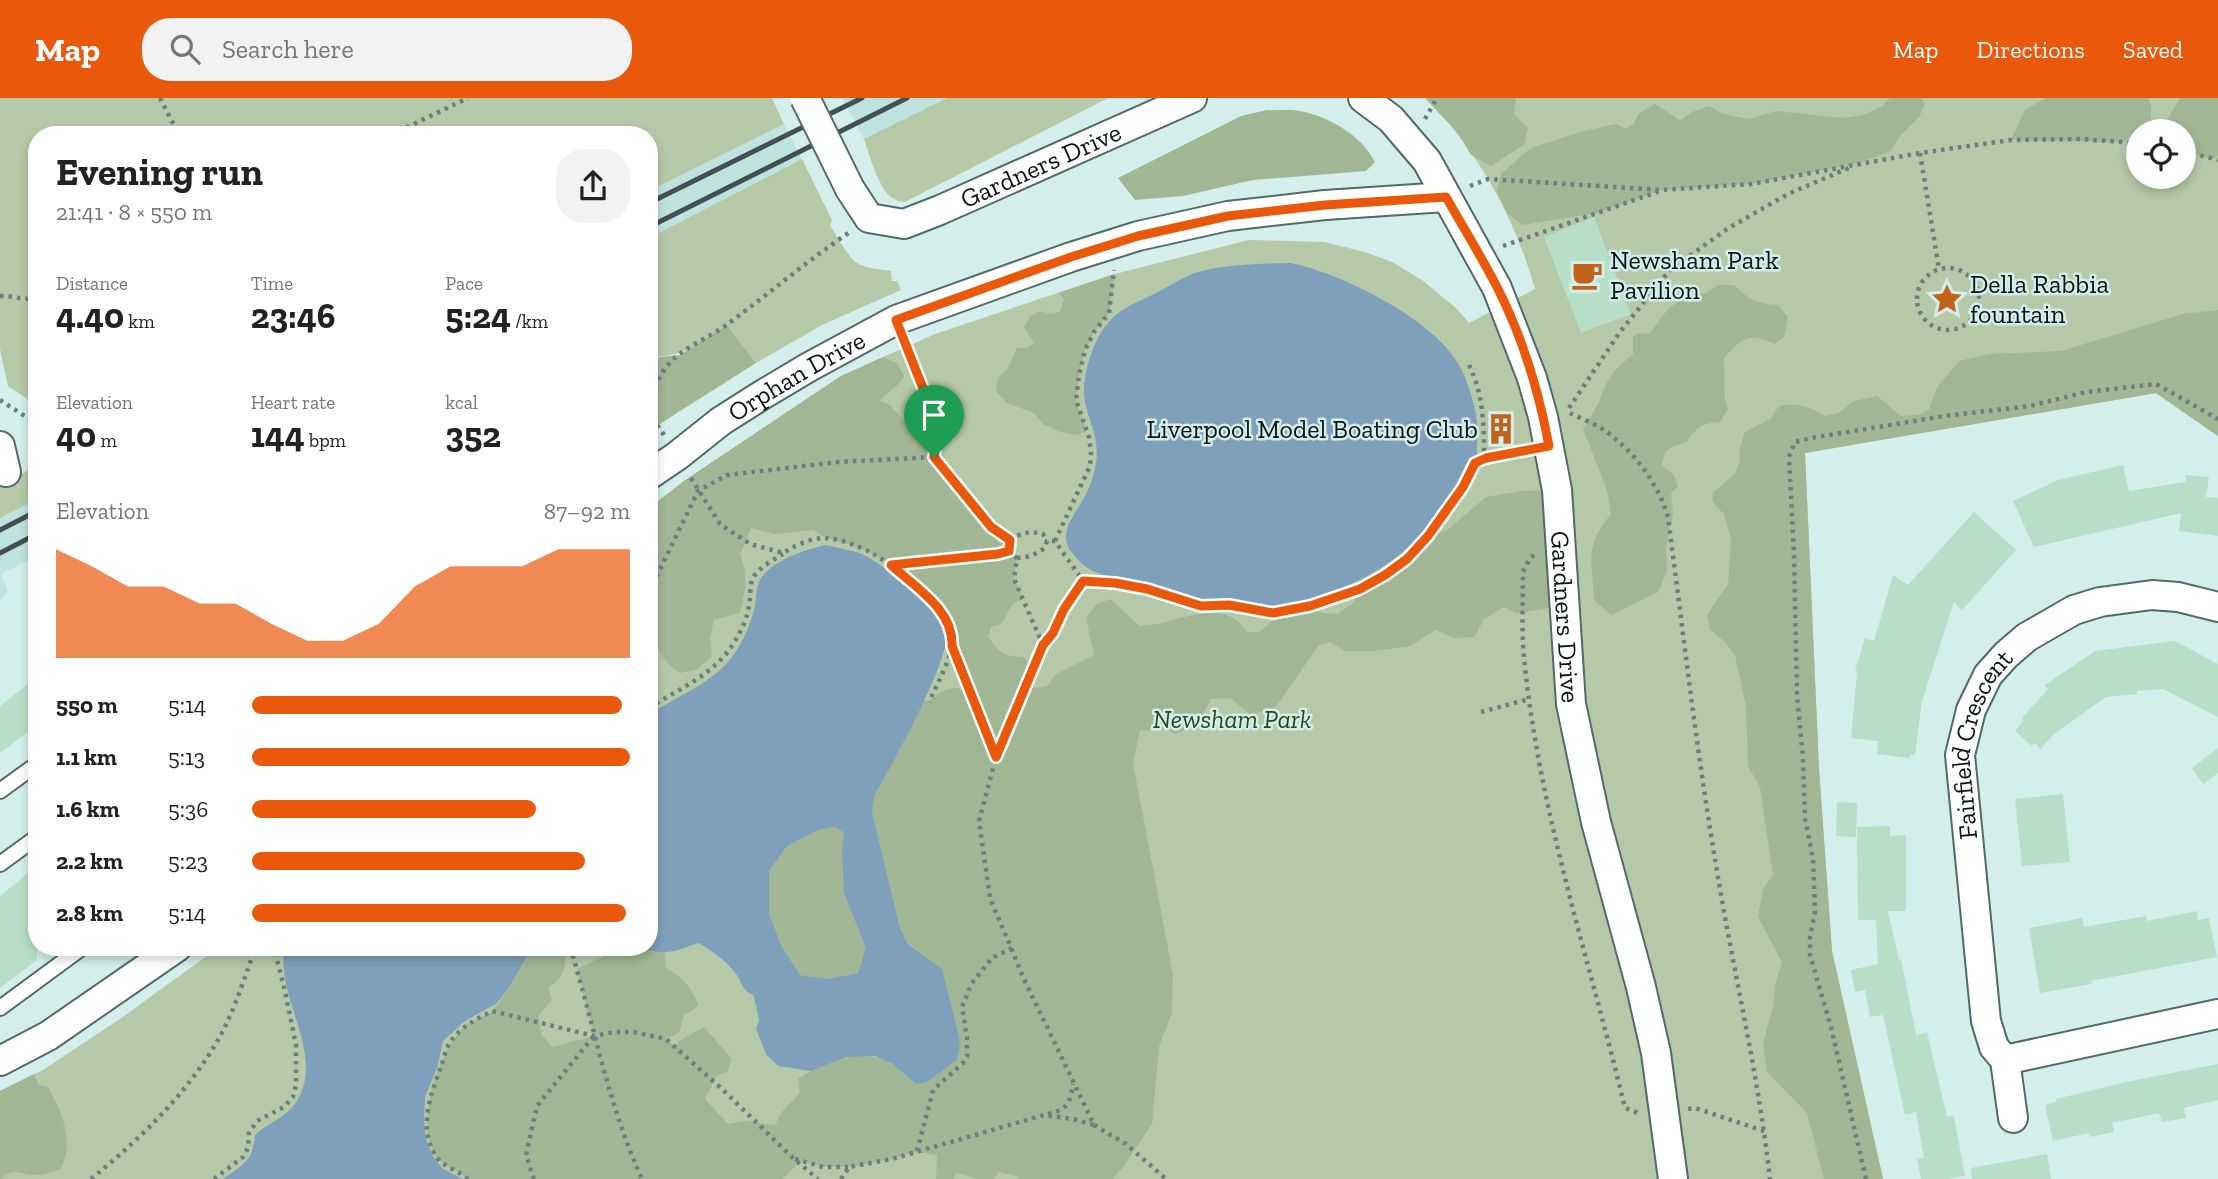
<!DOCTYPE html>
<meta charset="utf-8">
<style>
body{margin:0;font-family:"Zilla Slab",serif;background:#f2f2f2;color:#222;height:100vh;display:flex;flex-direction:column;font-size:26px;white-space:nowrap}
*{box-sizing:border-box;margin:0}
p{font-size:23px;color:#767676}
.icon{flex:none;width:38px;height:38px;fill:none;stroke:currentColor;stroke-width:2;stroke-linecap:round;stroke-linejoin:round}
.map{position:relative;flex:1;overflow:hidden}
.details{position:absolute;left:28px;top:28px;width:630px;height:830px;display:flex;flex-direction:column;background:#fff;border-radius:28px;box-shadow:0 4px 10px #0003}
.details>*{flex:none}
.tools{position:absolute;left:2126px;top:21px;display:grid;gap:14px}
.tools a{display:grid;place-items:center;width:70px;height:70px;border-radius:50%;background:#fff;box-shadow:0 4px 10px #0003;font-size:35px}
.pin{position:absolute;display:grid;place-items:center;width:60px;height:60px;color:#fff;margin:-72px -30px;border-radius:50% 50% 50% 0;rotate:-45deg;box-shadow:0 0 7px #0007}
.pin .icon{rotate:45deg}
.round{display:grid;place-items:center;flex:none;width:74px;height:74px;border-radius:28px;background:#f2f2f2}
.overview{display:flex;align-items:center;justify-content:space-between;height:119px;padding:0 28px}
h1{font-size:38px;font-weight:700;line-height:52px}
.figures{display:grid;grid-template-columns:repeat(3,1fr);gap:10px;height:119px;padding:7px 28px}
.figures div{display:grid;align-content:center}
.figures b{font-size:35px;font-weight:700}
.figures small{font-size:19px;font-weight:400}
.figures p{font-size:19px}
.chart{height:196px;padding:14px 28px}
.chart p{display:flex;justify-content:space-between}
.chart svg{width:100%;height:126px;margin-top:7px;fill:#ea580c;opacity:.7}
ul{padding:0 28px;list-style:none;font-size:23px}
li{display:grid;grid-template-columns:112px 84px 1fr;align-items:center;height:52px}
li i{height:18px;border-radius:9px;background:#ea580c}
header{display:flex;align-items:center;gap:42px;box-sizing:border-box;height:98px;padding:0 35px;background:#ea580c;color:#fff}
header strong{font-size:33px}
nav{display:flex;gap:38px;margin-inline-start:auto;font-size:24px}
.search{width:490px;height:63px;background:#f2f2f2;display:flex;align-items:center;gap:18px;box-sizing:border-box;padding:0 24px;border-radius:28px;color:#767676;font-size:26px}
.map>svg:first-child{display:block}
.built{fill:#bee3de}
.green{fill:#b5c9a8;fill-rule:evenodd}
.forest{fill:#a1b694}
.water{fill:#7fa0ba;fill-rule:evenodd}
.building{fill:#b7dfc8}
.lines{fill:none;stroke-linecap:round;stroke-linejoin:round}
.service-casing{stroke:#526a68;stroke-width:18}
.minor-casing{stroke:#526a68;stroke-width:32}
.path{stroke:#6d7f7d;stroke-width:4.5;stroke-dasharray:3.5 5;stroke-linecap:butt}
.service{stroke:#fff;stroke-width:14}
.minor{stroke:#fff;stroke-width:28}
.rail{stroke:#42514f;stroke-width:5}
.minor-bridge-casing{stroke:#526a68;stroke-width:32;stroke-linecap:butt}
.minor-bridge{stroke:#fff;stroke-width:28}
.route-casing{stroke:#fff;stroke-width:14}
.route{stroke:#ea580c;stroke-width:9}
.labels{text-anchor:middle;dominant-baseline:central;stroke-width:5;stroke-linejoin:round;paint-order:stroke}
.street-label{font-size:26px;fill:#0a1413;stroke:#d3eeeb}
.poi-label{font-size:26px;fill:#0a1413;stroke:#d3eeeb;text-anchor:start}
.park-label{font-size:26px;font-style:italic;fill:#2d4816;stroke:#d3eeeb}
</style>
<header>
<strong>Map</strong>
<div class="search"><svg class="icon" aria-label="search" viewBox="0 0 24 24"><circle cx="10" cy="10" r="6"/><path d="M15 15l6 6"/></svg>Search here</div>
<nav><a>Map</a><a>Directions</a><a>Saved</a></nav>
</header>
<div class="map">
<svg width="2218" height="1081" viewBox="0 0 2218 1081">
<rect width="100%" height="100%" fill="#d3eeeb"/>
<path class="built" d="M842,0H947L864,41Z
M784,26L802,61L649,140V93Z
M37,400V458L1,476L8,493L0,504V419Z"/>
<path class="green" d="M0,0H772L784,26L649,93V37H37V307L8,288L0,251Z
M947,0H1108L905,104C901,103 897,103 894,101C880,95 869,56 864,41Z
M1425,0H2218V338L2156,295L1805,355L1819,671L1832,853L1883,1081H0V993L43,972L120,921L219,849H649V410L684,383L841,278L935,236L1111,177L1249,142L1324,144L1365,154L1392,164L1422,182L1457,211L1469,225L1535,191C1515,120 1478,52 1425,0ZM2138,33H2184V79H2138Z
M802,61L832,122L830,128C837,138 848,159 857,165C866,171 881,171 891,173L892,183H897L901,192L822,227L756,265L727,227C702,243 681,262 649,258V140Z
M37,368V401L0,420V386Z"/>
<path class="forest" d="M1425,0H1516L1514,16L1528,30L1525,46L1491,68L1471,57L1458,35Z
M1890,0H1921L1925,6L1919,19L1900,38L1891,53L1859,65L1751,86L1662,92L1597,115L1522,127L1508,116L1497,94L1501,76L1531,50L1580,34L1616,26L1626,31L1634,26L1638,16L1655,6L1680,22L1692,14L1709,8L1723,16L1749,21L1776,13L1842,20L1863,17L1882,8Z
M2046,0H2148L2151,9V24L2123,44L2011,42L2025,12Z
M2180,0H2218V58L2212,61L2184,53V33H2160Z
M1267,12C1278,13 1290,11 1300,13C1330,19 1361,37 1375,64L1366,73L1253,82L1183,98L1135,102L1118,80L1241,18Z
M1115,176L1109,215L1094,234L1085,252L1079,277L1076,302L1087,333L1076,337L1060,334L1043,326L1034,315L1007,305L996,293L998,280L1008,270L1017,250H1027L1034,245L1024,229L1030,219L1040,213L1050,216L1060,214L1064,201L1059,195Z
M1717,187H1734C1748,201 1758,206 1778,207L1788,219L1784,239L1775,246C1750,234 1741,240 1724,260L1725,301L1728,311L1720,324C1703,325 1696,329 1687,344L1674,348L1665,354L1662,367L1673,376L1678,388L1671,395L1673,416L1666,449L1667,474L1658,494L1611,517L1594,502C1592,463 1584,448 1611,416L1607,392L1583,331L1598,306L1607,284L1615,272L1633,256V238L1638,235L1650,236C1659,222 1669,206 1686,200C1701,194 1702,200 1717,187Z
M2218,212V338L2156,295L1805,355L1819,671L1832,853L1883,1081H1824L1807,1015L1767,974L1763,946L1773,908L1775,887L1782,864L1758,819L1763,791L1773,777L1760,689L1748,668L1746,609L1735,557L1723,542L1710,532L1707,517L1728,486L1731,442L1724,416L1715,407L1712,401L1714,394L1735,376L1740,362L1739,352L1745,334L1770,321L1779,308C1796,304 1810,309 1825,318L1839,315L1854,303L1877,298L1901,318L1918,317L1929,312L1937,289L1959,263L1989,256L2061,253L2183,216Z
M727,227L756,265L658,327L651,316V305L649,306V266L660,259L680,257Z
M883,259L897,265L904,278C897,291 888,292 880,303L890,307L912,332L923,333L937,336L934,359L991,429L1010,442L1009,453L1017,460L1014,481L1023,500C1019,503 1015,504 1012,507C1004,517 1007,527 991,529L988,538C999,556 1005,558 1026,560L1034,590L1047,588L1056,576L1094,557L1086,520L1097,506L1111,501L1139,528C1166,529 1211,503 1236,522C1240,525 1244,530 1247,534H1259L1285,513L1310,508L1322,515L1338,516L1353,505L1360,491L1385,477L1407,461L1428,438L1446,433L1486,399L1521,393L1557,392L1564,508L1516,515L1504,509L1484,521L1475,539L1454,540L1436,532L1410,548L1373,553H1345L1330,544L1319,547L1275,610L1250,616L1230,600L1211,601L1198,625L1176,636L1161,630L1140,633L1133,665L1173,877L1172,915L1159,949L1152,1026L1123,1069L1113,1081H1020L1016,1078L999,1074L994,1081H977L956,1074L954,1081H936L937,1057L917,1054L892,1061L849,1069H823L794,1061L796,1068L782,1081H468C457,1071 442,1069 434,1056C415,1024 439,951 465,928C473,921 486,919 493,912C509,893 521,870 533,849H562C569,865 564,881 548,889L552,902L538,918L542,937L552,949L594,938L577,871L603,859L618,849L664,853L666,870C683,880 690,887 698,906L694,912L684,917L679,935L666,941L676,949L679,943L704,929L732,961L727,974L717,977L705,1001L728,1026L746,1023L775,1027L781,1015L800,995L798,981C824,964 861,948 891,965C900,970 908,980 916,986L927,984L957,962L960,949L959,938L942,871L908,845L900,830L872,715L875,696L924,603H929C942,592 954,585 970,594C964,580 955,564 952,549C951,540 953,531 949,523C939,505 886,461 867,453C849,444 829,444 813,432L775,436L751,430L740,456C749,479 745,492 740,515L714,522L710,540L712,558L698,571L680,575L666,564L649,537V410L684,383L841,278Z
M835,729L844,735C839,773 851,815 867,850L858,875L828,881L800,877L782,849L769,816V773L786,748L818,732Z
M34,976L39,987L48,989C62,1013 75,1045 60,1071C53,1073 44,1077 38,1077C22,1078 15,1068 0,1081V993Z"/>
<path class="water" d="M1290,165C1339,174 1431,220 1457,264C1466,277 1476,308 1477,324C1478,335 1477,346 1477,357L1469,360C1439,428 1399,470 1329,495C1313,501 1296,508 1278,509C1263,510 1247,504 1232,501C1221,499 1211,502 1200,501C1183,499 1165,492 1149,487C1116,477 1092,484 1070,452C1058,434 1076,415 1084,400C1089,390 1093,381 1095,370C1103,337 1082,317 1084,288C1086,265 1097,232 1116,217C1127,207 1145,201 1158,194C1170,188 1183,179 1195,175C1224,166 1260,166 1290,165Z
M826,447C837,450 851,452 862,456C883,465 942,514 946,536C951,560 890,671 875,696L872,714L900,830L908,846L942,871L959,938L960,949L957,962L927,984L916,986L893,966L875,958L846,959L811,973L778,968L766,956L756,931L759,922L754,898C740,890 744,887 736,876C726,862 713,854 699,845C691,847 685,850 678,852C663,857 641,851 626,849H649V617C678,597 717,584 736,553C745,540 751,524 755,508C756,501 756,494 758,487C764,465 806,451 826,447ZM835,729L844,735L842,754L844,795L866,850L858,875L828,881L800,877L782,849L769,816V773L787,748L818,732Z
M285,849H533L508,891L496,906L465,923L443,943L437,970L425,999L424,1022L426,1041L432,1057L443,1071L463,1081H223C243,1066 253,1064 255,1037C268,1025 288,1018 297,1003C326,955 274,898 285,849Z"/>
<path class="building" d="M1594,119L1631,216L1581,235L1544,139Z
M2123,367L2129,393L2185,384L2186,377L2209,379L2206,399L2218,400V438L2179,433L2181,415L2034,449L2013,403L2058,382Z
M1974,414L2016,452L1962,512L1954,504L1922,603L1915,657H1910V660L1877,656L1878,643L1851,640L1857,574L1855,573L1865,540L1874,543L1893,477L1908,487Z
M2175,543L2218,566V619L2163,591L2137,593V596L2106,599L2054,636L2041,651L2035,645L2032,648L2015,633L2024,622L2022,620L2048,591L2045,587L2095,553Z
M37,579V627L0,655V608Z
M2218,650V675L2203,686L2192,670Z
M2063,696L2070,764L2022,768L2015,701Z
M1837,704L1857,705L1856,739L1836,738Z
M1890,728V738L1906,737V813H1888L1899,862L1901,861L1916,937L1927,934L1947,1019L1954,1018L1965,1078L1948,1081H1921L1917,1061L1924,1060L1916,1014L1905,1017L1883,917L1870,919L1865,892L1855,894L1851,872L1878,866L1876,822H1858L1857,729Z
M37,768V862L0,890V798Z
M2197,813L2198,822L2209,820L2217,859L2091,883L2092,886L2040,895L2029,830L2082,820L2084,829L2146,818V823Z
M2218,966V1002L2184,1010L2186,1020L2162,1024L2159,1015L2112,1025L2114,1034L2090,1039L2089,1035L2053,1043L2045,1007L2056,1004V1001L2126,984Z
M2047,1056L2051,1081H1972L1971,1070Z"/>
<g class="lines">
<defs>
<path id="service" d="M0,693L37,666
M0,766L37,739
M0,910L83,849"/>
<g id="minor">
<path id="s1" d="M1363,0L1391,21L1427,63L1497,190L1532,280L1543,319L1557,392L1571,606L1596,724L1641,889L1656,955L1673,1081"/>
<path id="s2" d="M850,91L869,120L904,126L940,112L1192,0"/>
<path d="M0,348L6,374"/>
<path id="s3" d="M649,377L677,358L721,323L762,297L809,269L896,222L1071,159L1138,138L1228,118L1325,107L1446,99"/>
<path d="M2005,962L2218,916"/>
<path d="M0,963L48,938L177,849"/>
<path id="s4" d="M2013,1020L2005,962L1994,949L1986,923L1960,657L1971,612L1988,577L2006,557L2027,539L2074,512L2100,504L2152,497L2178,499L2218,509"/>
</g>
</defs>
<use href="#service" class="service-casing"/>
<use href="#minor" class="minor-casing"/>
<path class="path" d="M160,0L179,37
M1425,21L1437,0
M391,37L468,0
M2184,53L2218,62
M1920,55L1939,171
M1470,88L1488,81L1662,92L1751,86L1920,55L2011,42L2080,41L2138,45
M1503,148L1660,93
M1917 201a31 31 0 1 1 62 0a31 31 0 1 1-62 0Z
M0,198C13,197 25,204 37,199
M1469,267C1483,296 1484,324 1484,356L1486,360
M0,302L37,326
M1569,310L1620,234L1669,173L1727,131L1788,96L1851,69
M1570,315C1581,321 1594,325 1604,332C1634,353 1658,385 1668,419C1683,533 1696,648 1715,761C1732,868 1758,973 1770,1081
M664,337C660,331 655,325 653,318C647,304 658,279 667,268C682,249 710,240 729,225C770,195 808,162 850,134
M691,380L720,426L750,446L783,455C795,448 809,440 824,440C838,440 858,448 870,454C892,466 950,512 953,537C954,556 937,586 929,604
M1010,442C1022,434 1030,433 1043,436L1047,443
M1055,443L1090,368L1091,355L1089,339L1076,302L1079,277L1085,252L1094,234L1109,215L1114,172
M1534,457L1530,460L1523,474C1523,505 1521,538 1525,569C1541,720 1590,864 1625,1010L1638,1015
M1017,460C1028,460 1036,456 1045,450L1047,443H1055L1083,483
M891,467L998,456L1008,453
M649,494L698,393L727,377L838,364L934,359
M1043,547L1053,535L1064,511L1083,483L1115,485L1147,491L1201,508L1229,507L1273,515L1310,508L1360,491L1385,477L1407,461L1428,438L1463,389L1475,365L1486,360L1522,353
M952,549L996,658
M649,610C680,590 716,576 735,543C741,533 748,519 749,507C751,499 749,488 753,480C758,470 773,462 783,456
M1481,614L1529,601
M570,849C594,926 608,1007 642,1081
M1688,1011L1695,1010L1764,1033
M1048,1016C1068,1011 1070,1006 1073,986
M1094,1027L1126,1046L1166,1081
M917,1053L933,992L963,965L967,958V939L962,909L972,885L992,860L1012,850
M795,1061L823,1069H848
M91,1081C140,1041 186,997 218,942C234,914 244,881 255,851L275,854L276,849
M214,1081L243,1059L248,1050L249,1035L257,1023L284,1009L293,999L296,987V947L285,893L275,854
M468,1081C457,1071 441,1069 434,1055C418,1027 432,993 442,966C444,959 446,951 449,946C460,929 475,922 492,913L594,938L614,934H634L666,941L722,991L793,1060L818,1081
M534,1081L526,1057L537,1008L593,939
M841,1081L849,1069L892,1061L1044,1017L1073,1021L1094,1027L1024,881L990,800L979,723L996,659L1043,547L1014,481L1017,460L1008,453L1010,442L991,429L934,359L937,336L932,313L906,246
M1866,1081L1831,929L1810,857V839L1815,813L1813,761L1805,721L1803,659L1797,598L1794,456L1789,359L1795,344L1811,340L1945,318L2030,308L2086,294L2156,286L2218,321"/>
<use href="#service" class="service"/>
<use href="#minor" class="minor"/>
<path class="rail" d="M649,105L862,0
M649,129L907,0
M0,432L37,413
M0,455L37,436"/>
<defs>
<path id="minor-bridge" d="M805,0L850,91"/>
</defs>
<use href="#minor-bridge" class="minor-bridge-casing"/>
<use href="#minor-bridge" class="minor-bridge"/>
</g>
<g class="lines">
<defs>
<path id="route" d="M1446,99C1463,129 1481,158 1497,189C1522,238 1539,294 1549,348L1486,360L1475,365L1463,389L1428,438L1407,461L1385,477L1360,491L1310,508L1273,515L1229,507L1201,508L1147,491L1115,485L1083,483L1064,511L1053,535L1043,547L996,659L952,548C954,512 915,489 891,467L998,456L1009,453L1010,442L991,429L934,359L937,336L932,313L896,222L1071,159L1138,138L1228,118L1325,107Z"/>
</defs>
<use href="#route" class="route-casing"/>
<use href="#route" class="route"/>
</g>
<defs>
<symbol id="cafe-bare" viewBox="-9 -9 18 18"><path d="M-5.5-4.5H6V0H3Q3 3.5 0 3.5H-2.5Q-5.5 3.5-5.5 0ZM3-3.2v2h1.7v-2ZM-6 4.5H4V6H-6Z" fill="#c1631a" stroke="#d3eeeb" stroke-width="2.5" paint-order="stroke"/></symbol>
<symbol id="sight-bare" viewBox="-9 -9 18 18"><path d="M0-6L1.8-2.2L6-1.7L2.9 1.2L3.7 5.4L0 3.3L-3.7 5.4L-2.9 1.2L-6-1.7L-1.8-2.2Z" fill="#c1631a" stroke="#d3eeeb" stroke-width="2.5" paint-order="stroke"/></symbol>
<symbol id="building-bare" viewBox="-9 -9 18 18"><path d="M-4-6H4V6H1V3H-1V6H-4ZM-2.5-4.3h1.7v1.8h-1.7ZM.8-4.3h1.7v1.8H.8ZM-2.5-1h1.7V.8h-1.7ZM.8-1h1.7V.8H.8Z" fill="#c1631a" stroke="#d3eeeb" stroke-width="2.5" paint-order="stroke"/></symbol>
</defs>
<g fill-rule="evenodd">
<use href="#cafe-bare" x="1565" y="155" width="44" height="44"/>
<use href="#sight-bare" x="1925" y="179" width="44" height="44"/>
<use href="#building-bare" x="1479" y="309" width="44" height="44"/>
</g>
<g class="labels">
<g class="street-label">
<text stroke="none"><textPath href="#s2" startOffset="219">Gardners Drive</textPath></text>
<text stroke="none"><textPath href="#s3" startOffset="178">Orphan Drive</textPath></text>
<text stroke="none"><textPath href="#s1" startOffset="574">Gardners Drive</textPath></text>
<text stroke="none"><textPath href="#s4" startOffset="385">Fairfield Crescent</textPath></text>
</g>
<g class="poi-label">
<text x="1610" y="162">Newsham Park<tspan x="1610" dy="30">Pavilion</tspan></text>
<text x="1970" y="186">Della Rabbia<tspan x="1970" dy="30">fountain</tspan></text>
<text x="1478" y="331" text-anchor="end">Liverpool Model Boating Club</text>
</g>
<g class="park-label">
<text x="1232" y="621">Newsham Park</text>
</g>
</g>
</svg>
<div class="tools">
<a><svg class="icon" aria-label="locate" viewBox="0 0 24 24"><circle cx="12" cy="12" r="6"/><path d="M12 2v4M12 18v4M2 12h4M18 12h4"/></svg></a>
</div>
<div class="pin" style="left:934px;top:359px;background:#1e9e55"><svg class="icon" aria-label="arrive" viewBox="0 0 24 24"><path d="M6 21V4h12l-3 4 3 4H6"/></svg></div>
<section class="details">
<div class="overview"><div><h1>Evening run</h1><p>21:41 · 8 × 550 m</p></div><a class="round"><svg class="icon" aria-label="share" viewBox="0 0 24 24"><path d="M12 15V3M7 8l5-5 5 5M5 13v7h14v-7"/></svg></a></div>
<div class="figures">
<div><p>Distance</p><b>4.40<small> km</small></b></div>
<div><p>Time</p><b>23:46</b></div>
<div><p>Pace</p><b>5:24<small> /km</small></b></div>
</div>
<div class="figures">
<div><p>Elevation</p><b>40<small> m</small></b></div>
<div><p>Heart rate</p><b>144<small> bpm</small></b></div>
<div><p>kcal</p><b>352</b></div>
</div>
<div class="chart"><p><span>Elevation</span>87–92 m</p>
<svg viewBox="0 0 160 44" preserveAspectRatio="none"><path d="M0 44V6L10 12L20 19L30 19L40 25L50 25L60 32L70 38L80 38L90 32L100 19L110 12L120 12L130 12L140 6L150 6L160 6V44z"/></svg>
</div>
<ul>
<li><b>550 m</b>5:14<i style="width:98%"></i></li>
<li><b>1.1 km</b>5:13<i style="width:100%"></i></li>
<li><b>1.6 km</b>5:36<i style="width:75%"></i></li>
<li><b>2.2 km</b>5:23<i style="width:88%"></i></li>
<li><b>2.8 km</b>5:14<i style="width:99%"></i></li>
</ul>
</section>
</div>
